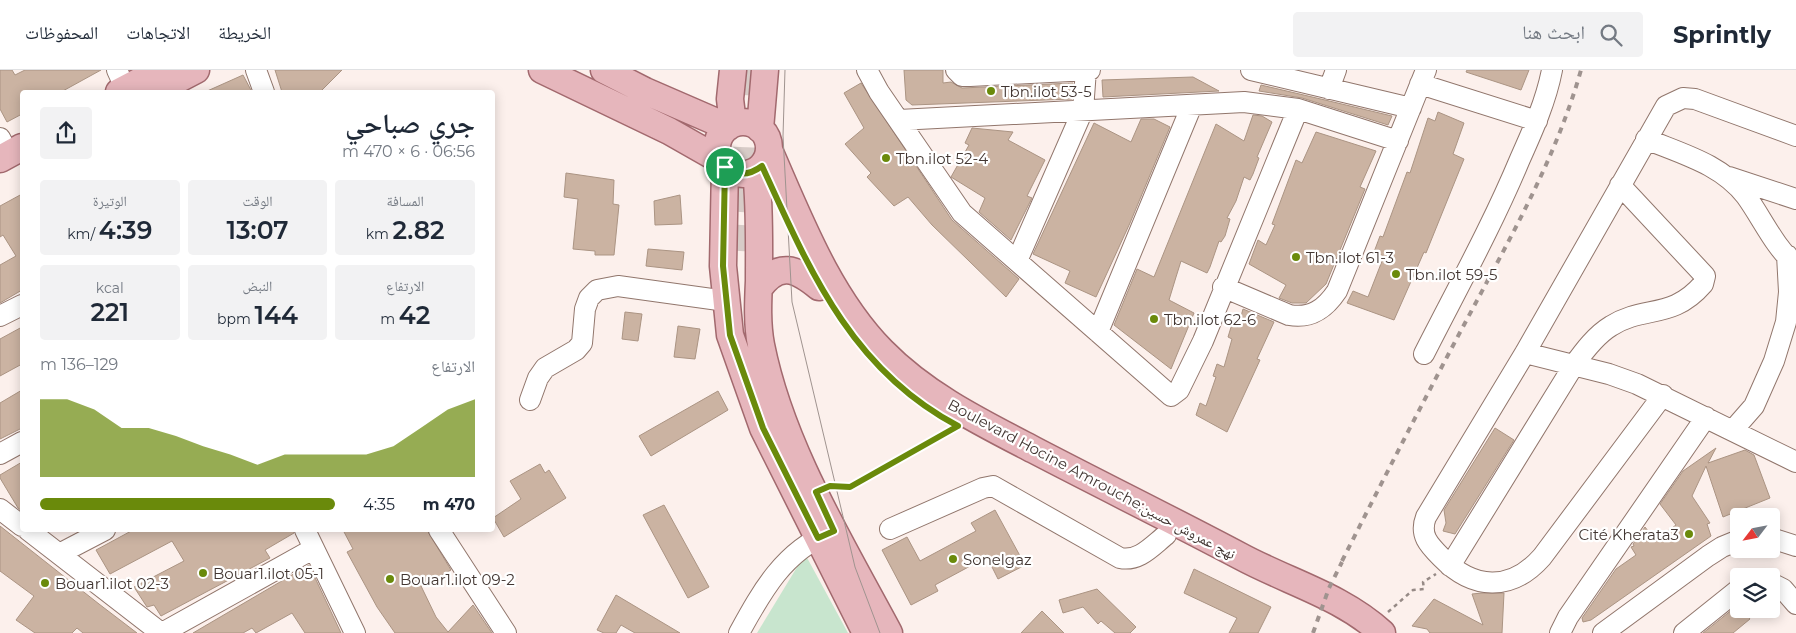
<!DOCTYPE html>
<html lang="ar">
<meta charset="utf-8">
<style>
body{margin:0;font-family:Montserrat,"Noto Naskh Arabic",sans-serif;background:#f2f2f3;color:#1f2937;direction:rtl;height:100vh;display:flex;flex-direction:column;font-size:19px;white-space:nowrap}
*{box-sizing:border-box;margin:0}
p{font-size:16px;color:#747a83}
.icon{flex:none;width:28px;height:28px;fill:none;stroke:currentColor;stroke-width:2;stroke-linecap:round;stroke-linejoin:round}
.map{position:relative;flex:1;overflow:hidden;direction:ltr}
.drawer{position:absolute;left:20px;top:20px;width:475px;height:442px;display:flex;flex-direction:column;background:#fff;border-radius:5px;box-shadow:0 2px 12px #0003;direction:rtl}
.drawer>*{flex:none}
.needle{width:32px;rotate:238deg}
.fabs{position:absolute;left:1730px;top:438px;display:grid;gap:10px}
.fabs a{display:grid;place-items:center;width:50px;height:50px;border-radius:5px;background:#fff;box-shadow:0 2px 12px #0003;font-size:25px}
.pin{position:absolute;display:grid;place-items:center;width:42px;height:42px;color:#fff;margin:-21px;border:2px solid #fff;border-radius:50%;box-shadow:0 1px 5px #0007}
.round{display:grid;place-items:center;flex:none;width:52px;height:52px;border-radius:5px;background:#f2f2f3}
.overview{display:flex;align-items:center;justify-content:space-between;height:85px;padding:0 20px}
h1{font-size:28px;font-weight:600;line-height:38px}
.figures{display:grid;grid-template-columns:repeat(3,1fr);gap:8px;height:85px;padding:5px 20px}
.figures div{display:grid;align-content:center;border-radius:5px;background:#f2f2f3;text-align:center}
.figures b{font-size:25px;font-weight:600}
.figures small{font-size:14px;font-weight:400}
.figures p{font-size:14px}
.chart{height:140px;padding:10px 20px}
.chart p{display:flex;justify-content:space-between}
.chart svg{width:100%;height:90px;margin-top:5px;fill:#6a8a0b;opacity:.7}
ul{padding:0 20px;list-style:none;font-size:16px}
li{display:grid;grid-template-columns:80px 60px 1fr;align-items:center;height:38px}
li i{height:12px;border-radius:6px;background:#6a8a0b}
header{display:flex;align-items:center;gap:30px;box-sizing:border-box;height:70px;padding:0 25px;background:#fff;border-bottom:1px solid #e0e1e3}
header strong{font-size:24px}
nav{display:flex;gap:28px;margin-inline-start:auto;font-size:18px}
.search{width:350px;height:45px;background:#f2f2f3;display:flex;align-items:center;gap:12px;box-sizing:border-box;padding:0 18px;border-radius:5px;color:#747a83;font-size:19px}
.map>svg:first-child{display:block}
.green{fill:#c8e5ce}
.building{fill:#cbb3a2;stroke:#ab9483}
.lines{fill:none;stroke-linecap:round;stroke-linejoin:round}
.major-tunnel{stroke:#d7cbc7;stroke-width:26;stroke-dasharray:26 13;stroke-linecap:butt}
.minor-casing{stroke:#91766c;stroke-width:22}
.major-casing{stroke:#a2696e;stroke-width:29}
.path{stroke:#968a86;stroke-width:2.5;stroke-dasharray:4 4;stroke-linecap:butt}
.minor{stroke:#fff;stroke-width:20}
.major{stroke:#e6b6bc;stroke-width:26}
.tram{stroke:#9f938f;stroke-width:1}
.rail{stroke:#9f938f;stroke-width:4;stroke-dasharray:6 6;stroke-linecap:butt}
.route-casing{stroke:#fff;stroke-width:10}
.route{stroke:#6a8a0b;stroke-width:6}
.poi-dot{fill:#6a8a0b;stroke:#fff;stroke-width:2}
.labels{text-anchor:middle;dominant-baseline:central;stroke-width:4.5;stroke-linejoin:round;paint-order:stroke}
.poi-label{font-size:15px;fill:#423632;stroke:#fff;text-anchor:start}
.street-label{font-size:15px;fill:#423632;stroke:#fff}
</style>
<header>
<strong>Sprintly</strong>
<div class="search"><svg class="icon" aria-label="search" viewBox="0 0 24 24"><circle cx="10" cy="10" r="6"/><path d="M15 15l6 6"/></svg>ابحث هنا</div>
<nav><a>الخريطة</a><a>الاتجاهات</a><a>المحفوظات</a></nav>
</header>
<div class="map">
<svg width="1796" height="563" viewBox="0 0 1796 563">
<rect width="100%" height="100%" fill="#fcf0ec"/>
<path class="green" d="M805,484L848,563H757Z"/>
<path class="building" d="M0,0H12L15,5L25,0H101L61,22H22V44L7,52L0,39Z
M275,0H342L320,22H282Z
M904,0H943V13L951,12L962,18L1073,13L1072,29L912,35L906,30Z
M1467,0H1529L1521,20L1466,2Z
M243,5L252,22H205Z
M1193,7L1219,21L1103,27L1102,10Z
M861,13L952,150L1019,209L1006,227L932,155L908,127L894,136L867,107L871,103L845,74L864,58L844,23Z
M1261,15L1325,30L1392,46L1388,55L1302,28L1259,21Z
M1438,42L1464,53L1453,84L1464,89L1426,183L1424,182L1394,250L1347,233L1353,221L1368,227L1384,186L1374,182L1380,166L1383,167L1407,102L1410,103L1428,48L1435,51Z
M1253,45L1262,46L1272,52L1257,87L1259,88L1253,104L1250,110L1244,107L1236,131L1227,148L1230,149L1225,166L1221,172L1219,171L1210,197L1207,203L1181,191L1176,207L1169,230L1194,243L1171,299L1114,255L1137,199L1154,207L1216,54L1244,71Z
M1141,49H1154L1170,57L1130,153L1096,227L1065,213L1070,201L1033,184L1094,53L1131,72Z
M972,58L1013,62L1008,70L1045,90L1027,126L1032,128L1011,170L979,142L985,128L951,107L969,75L965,73Z
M1316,62L1376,81L1360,117L1365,119L1326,214L1306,233H1292L1279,228L1286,215L1249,194L1258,170L1266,175L1275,155L1272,154L1296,90L1302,93Z
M566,103L614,110L613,134L619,135L614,185H595V181L573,179L578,129L564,127Z
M22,124V220L0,233V195L16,186L3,165L0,167V136Z
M680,125L682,154L655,155L654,131Z
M648,179L684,182L682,200L646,196Z
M1243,239L1274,252L1257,289L1260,290L1227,362L1196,345L1200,333L1206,336L1216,307L1213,306L1217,294L1224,297L1232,269L1228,267L1232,254L1238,257Z
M625,242L642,244L638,271L622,269Z
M678,256L700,259L695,289L674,287Z
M22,257V294L0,306V269Z
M22,320V358L0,369V333Z
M718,321L728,340L651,386L639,366Z
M1495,358L1514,370L1455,464L1443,461L1446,453L1444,440Z
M1716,378L1708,393L1745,380L1754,385L1770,428L1723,447L1706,396L1692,426L1710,453L1707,454L1711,466L1591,550L1583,552L1582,548L1616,499L1636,485L1631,477L1634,476L1633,474L1645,457L1655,470L1676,455L1660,434L1683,401Z
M22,392V441L18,438L0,408V405Z
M540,394L545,403L549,400L566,428L504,467L493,448L521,429L510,411Z
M664,435L709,517L688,528L643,445Z
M995,440L1025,495L998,509L987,487L935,515L938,521L911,535L882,480L907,467L920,491L976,461L971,453Z
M0,456L99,534L137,563H83L77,558L72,563H35L16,550L34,526L0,501Z
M133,460H293L294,463L265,480L270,488L161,546L154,535L147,537L134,517L184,491L172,471L110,504L96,480Z
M343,460H427L451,500L421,516L436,547L448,562L473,535L492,563H395L377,537L347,482L353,479Z
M309,495L341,563H305L292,543L256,563L252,558L243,563H193Z
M1194,499L1271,537L1258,563H1229L1237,548L1184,523Z
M1097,519L1136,557L1130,563H1115L1101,551L1098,554L1083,537L1063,543L1059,530Z
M1482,523H1504L1502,563H1430L1427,559L1412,556L1434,529L1483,555L1472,524Z
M616,525L680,563H635L621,555L616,563H604L597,560Z
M1738,535L1739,539H1742L1750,549L1733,563H1703Z
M1042,541L1064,563H1021Z"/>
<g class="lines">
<path class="major-tunnel" d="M740,181L746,86L749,0"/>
<defs>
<path id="minor" d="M117,0L127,22
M256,0L264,22
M867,0L879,22L962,143L1171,326L1179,320L1203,271L1298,39
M956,0L962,6H970L1090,0
M1251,0L1411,38
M1420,14L1537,51
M1329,19L1336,0
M899,50L1244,32L1298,39L1398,71
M0,68L9,85
M1646,69C1682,84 1721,94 1746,126C1762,148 1775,178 1796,195
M1729,107L1796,129
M1017,191L1083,40L1086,0
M1223,217L1289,245C1311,249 1325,239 1337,221L1426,0
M0,246L22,235
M1098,262L1192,35
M1525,283L1609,304L1637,314L1796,392
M1424,284C1457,219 1492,156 1520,89C1533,60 1546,31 1552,0
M1663,325L1542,487C1511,522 1473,520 1441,487C1429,475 1419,465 1426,447L1525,283L1666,36L1683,28L1695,29L1796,66
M530,330L538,308L545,298L576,280L582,273L585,239L589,228L597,220L618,216L726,231
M1733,360L1754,336L1774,291L1786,252L1789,222L1787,185
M0,384L22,372
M0,439L22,456
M890,459L983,418L993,416L1120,488C1139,492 1152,476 1166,465
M28,460L161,563
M305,460L355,563
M439,460L506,563
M1771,468L1796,476
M59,484L105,460
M1450,496L1574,295C1584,281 1596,265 1611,256C1644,235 1672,250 1703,214L1705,206L1620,115
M1771,513L1783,519L1796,534
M162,563L313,479
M739,563C762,521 784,481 831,462
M1560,563L1568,547L1706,347
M1603,563L1708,486L1722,477L1739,470
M1684,563L1739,519"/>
<path id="major" d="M542,0L669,61L720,90
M604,0L645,21L728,57
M733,0L730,29L733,54
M119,22L161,0
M154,22L196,0
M717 78a26 26 0 1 1 52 0a26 26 0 1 1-52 0Z
M760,59L765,0
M769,80C799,148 828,226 882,281C925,325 980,352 1034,380C1103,416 1172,450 1240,486C1288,512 1342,526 1382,563
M0,89L22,77
M725,97L723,196L730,265L763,358L866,563
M756,101C760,137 759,174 759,211C758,232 757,254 761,275C781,376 841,473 889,563
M759,218C779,191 796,198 819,217"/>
</defs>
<use href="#minor" class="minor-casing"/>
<use href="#major" class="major-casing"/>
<path class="path" d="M833,415L850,417L952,359
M1388,542L1413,520L1424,519L1423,512L1436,504"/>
<use href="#minor" class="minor"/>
<use href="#major" class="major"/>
<path class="tram" d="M785,0L783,66L792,232L855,497L880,563"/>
<path class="rail" d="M1342,491C1385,406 1428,322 1473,238C1514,161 1557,85 1581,0
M1313,563L1329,518L1342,492"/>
</g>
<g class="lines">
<defs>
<path id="route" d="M762,96C809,199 851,300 958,356L850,417L830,416L816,422L834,461L818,468L763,358L730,265L723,196L725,97C738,107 750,105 762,96Z"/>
</defs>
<use href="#route" class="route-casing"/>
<use href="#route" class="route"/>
</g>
<g class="poi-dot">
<circle cx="991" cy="21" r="5"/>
<circle cx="886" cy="88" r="5"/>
<circle cx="1296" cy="187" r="5"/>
<circle cx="1396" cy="204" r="5"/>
<circle cx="1154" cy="249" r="5"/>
<circle cx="1689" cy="464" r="5"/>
<circle cx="953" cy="489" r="5"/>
<circle cx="203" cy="503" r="5"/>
<circle cx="390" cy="509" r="5"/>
<circle cx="45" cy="513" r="5"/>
</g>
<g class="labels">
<g class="poi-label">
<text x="1001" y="21">Tbn.ilot 53-5</text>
<text x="896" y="88">Tbn.ilot 52-4</text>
<text x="1306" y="187">Tbn.ilot 61-3</text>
<text x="1406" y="204">Tbn.ilot 59-5</text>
<text x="1164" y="249">Tbn.ilot 62-6</text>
<text x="1679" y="464" text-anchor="end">Cité Kherata3</text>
<text x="963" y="489">Sonelgaz</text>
<text x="213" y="503">Bouar1.ilot 05-1</text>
<text x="400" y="509">Bouar1.ilot 09-2</text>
<text x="55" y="513">Bouar1.ilot 02-3</text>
</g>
<g class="street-label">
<text transform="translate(1092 409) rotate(28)">Boulevard Hocine Amrouche;نهج عمروش حسين</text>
</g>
</g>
</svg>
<div class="fabs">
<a><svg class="needle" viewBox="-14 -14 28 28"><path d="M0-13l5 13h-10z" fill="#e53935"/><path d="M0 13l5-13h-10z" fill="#747a83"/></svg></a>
<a><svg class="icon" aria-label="layers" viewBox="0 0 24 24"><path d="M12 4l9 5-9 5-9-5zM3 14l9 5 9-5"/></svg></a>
</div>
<div class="pin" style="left:725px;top:97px;background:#1e9e55"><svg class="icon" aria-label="arrive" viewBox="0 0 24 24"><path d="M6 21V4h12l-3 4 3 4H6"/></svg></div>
<section class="drawer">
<div class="overview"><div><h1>جري صباحي</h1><p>06:56 · 6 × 470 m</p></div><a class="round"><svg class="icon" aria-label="share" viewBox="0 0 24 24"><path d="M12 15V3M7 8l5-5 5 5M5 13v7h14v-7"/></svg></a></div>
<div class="figures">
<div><p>المسافة</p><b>2.82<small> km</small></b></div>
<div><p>الوقت</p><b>13:07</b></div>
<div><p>الوتيرة</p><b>4:39<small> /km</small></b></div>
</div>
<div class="figures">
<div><p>الارتفاع</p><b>42<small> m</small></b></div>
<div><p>النبض</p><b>144<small> bpm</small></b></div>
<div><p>kcal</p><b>221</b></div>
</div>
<div class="chart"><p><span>الارتفاع</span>129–136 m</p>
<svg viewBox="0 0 160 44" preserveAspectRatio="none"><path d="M0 44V6L10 6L20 11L30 20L40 20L50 24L60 29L70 33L80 38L90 33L100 33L110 33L120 33L130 29L140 20L150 11L160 6V44z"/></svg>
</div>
<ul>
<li><b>470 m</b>4:35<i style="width:100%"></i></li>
</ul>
</section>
</div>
